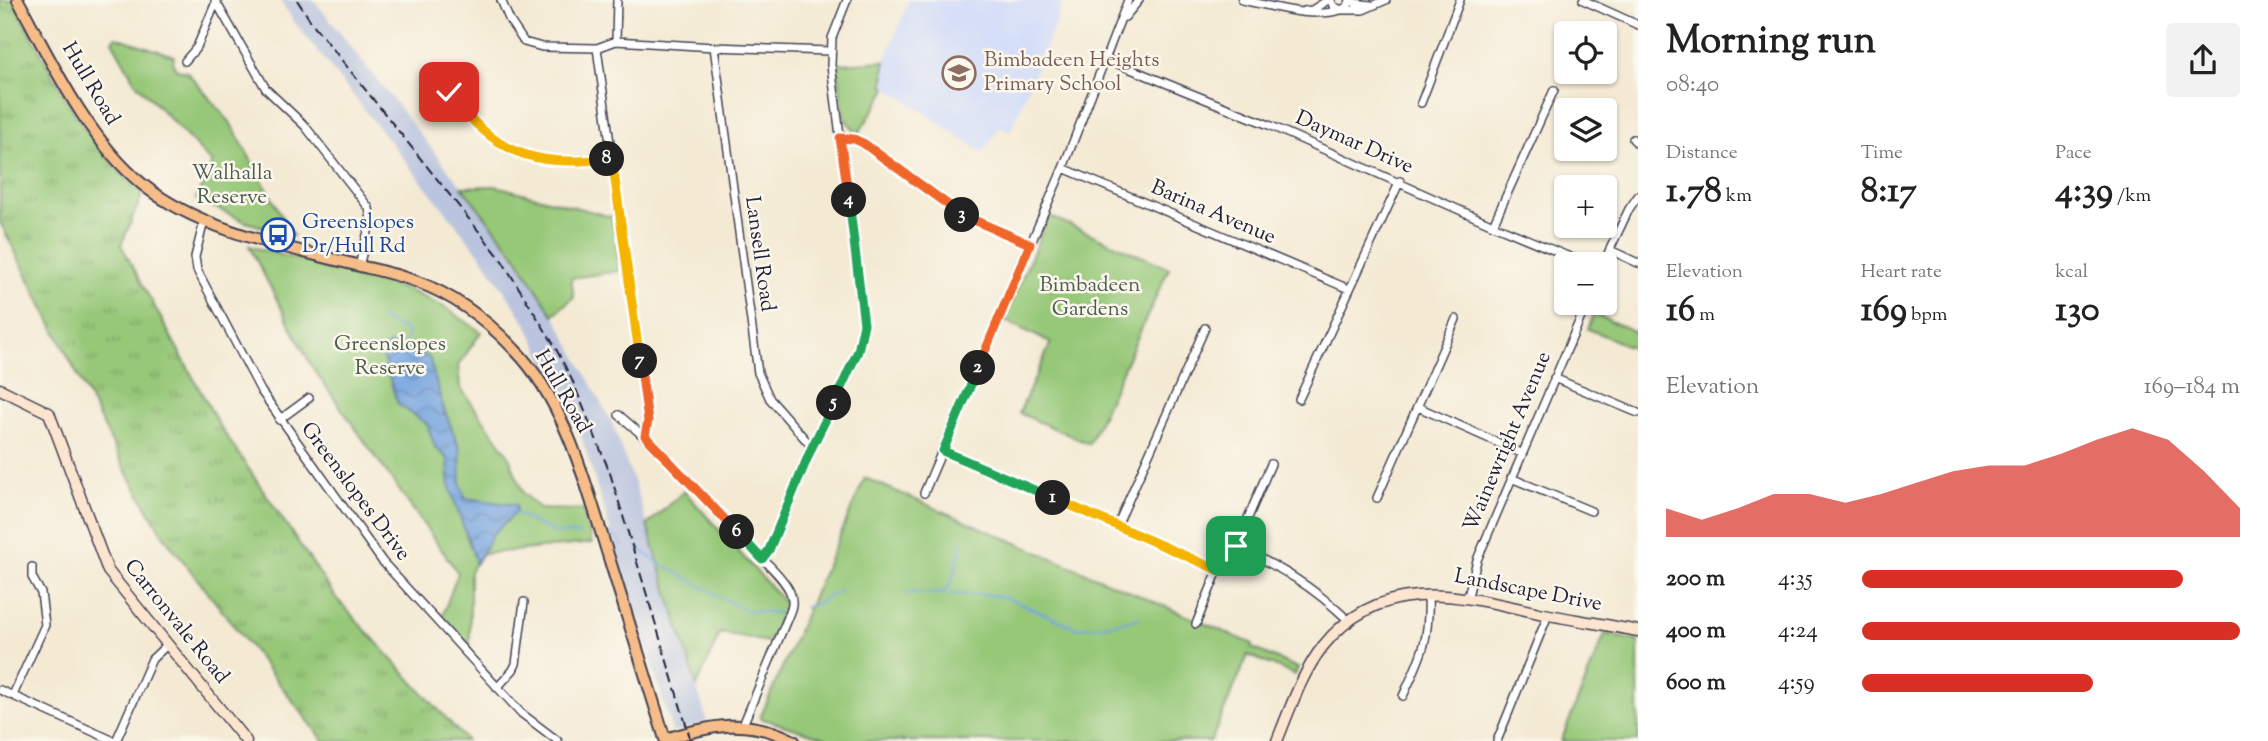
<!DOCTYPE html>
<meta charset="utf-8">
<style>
body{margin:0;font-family:"Sorts Mill Goudy",serif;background:#f2f2f2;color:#222;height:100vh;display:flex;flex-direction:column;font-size:26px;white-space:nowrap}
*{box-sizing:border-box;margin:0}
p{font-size:23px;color:#767676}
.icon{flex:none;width:38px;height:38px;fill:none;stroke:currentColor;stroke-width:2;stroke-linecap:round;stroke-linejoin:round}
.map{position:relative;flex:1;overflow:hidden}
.sheet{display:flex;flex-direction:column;background:#fff;width:630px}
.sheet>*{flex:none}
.fabs{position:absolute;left:1554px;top:21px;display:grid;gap:14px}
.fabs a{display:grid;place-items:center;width:63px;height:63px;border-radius:7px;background:#fff;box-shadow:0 2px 5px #0004;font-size:35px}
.pin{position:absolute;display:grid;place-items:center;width:60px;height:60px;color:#fff;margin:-30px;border-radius:14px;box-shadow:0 4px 10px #0006}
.km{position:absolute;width:35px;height:35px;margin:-18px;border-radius:50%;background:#222;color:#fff;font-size:19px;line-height:35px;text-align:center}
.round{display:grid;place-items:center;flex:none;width:74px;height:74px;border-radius:7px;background:#f2f2f2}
.head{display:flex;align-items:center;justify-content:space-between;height:119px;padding:0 28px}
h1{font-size:38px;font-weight:700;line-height:52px}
.metrics{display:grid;grid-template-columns:repeat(3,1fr);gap:10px;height:119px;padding:7px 28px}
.metrics div{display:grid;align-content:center}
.metrics b{font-size:35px;font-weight:700}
.metrics small{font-size:19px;font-weight:400}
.metrics p{font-size:19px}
.chart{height:196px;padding:14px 28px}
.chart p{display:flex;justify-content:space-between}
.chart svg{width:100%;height:126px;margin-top:7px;fill:#d93025;opacity:.7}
ul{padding:0 28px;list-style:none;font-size:23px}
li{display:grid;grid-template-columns:112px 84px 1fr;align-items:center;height:52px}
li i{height:18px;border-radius:9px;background:#d93025}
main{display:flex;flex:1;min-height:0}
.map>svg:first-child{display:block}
.built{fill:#cfdafa}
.railway{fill:#bac4de}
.grass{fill:url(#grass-tufts);stroke:#5c755a;stroke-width:2}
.park{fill:#96c878;stroke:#5c755a;stroke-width:2}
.water{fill:url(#water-waves);stroke:#4c638d;stroke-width:2}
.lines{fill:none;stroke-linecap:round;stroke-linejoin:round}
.stream{stroke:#76a4df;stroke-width:2}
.street-casing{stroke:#424052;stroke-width:10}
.secondary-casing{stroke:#424052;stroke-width:13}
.primary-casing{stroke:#424052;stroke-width:14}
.street{stroke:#fff;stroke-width:7}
.secondary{stroke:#fce5cf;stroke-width:10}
.primary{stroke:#f7bd88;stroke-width:10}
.rail{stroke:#22223b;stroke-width:2;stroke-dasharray:10 5;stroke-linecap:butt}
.split-1-casing{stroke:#fff;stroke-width:14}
.split-2-casing{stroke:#fff;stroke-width:14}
.split-3-casing{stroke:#fff;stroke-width:14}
.split-4-casing{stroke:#fff;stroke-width:14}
.split-5-casing{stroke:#fff;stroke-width:14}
.split-6-casing{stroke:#fff;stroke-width:14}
.split-7-casing{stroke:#fff;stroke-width:14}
.split-8-casing{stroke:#fff;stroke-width:14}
.split-9-casing{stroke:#fff;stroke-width:14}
.split-1{stroke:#f5b400;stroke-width:9}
.split-2{stroke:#22a559;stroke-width:9}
.split-3{stroke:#f0652b;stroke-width:9}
.split-4{stroke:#f0652b;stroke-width:9}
.split-5{stroke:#22a559;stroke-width:9}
.split-6{stroke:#22a559;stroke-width:9}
.split-7{stroke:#f0652b;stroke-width:9}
.split-8{stroke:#f5b400;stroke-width:9}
.split-9{stroke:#f5b400;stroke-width:9}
.labels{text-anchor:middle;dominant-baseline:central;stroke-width:5;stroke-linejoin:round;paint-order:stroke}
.education-label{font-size:21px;fill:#785e54;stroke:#fbf7ec;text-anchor:start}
.street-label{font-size:21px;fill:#22223b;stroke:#fbf7ec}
.park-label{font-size:21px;fill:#4b5c50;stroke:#fbf7ec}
.transit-label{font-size:21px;fill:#164399;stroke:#fbf7ec;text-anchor:start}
</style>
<main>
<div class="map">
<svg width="1638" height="741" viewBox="0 0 1638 741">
<defs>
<pattern id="grass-tufts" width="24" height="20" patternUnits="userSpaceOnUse" patternTransform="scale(1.75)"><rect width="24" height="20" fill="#96c878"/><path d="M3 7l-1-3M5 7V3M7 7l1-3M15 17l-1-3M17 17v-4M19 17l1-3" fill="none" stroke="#7aa264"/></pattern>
<pattern id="water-waves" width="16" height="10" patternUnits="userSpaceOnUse" patternTransform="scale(1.75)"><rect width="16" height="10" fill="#76a4df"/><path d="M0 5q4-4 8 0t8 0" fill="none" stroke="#6085b6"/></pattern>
</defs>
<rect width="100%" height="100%" fill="#fbf7ec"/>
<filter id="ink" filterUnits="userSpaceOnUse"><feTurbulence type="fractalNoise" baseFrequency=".0143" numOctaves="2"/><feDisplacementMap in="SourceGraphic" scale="14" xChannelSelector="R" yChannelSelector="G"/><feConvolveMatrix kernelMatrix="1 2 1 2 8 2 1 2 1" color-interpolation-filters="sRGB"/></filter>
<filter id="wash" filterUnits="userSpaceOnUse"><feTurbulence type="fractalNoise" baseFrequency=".00686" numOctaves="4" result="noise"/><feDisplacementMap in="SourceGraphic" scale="28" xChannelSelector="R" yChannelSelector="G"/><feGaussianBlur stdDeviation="1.57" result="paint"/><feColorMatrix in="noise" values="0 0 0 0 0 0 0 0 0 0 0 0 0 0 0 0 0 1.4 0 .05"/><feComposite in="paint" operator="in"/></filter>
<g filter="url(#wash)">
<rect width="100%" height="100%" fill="#f4ead4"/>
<path class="built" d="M909,0H1065L1010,132L1000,126L983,153L884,85L885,61Z"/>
<path class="railway" d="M280,0H314L496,230L556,318L612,423L636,488L707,721L673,733L580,432L527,325L482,257L295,23Z"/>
<path class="grass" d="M0,0H13C49,65 84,148 143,193L121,245L219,425L336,598L467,741H324L162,534L123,465L0,222Z"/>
<path class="park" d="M116,37L174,56L173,63L176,69L187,72L230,122L293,236L246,222L196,199L212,163L135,82L112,41Z
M885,61L884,85L887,89L858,134L844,118L837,64Z
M496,186L612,217L620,271L571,278L574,297L553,315L514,253L462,187Z
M1049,216L1169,268L1089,444L1019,413L1051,343L1004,320Z
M249,246L408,290L446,308L481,332L458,366L460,387L508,454L523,493L540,509L583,510L592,543L481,554L470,571V648L442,617L458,573L312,367Z
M1594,314L1638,333V350L1588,329Z
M865,478L1253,644L1252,648L1298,668L1295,675L1248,655L1211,741H828L825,738L760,718Z
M684,491L786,604L769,642L720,633L697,686L647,525Z
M1605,634L1638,641V741H1561Z"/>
<path class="water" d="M389,344L429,357L443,407L460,449L461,485L465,498L516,505V512L492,535L476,563L450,488L448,459L435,447L427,424L398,404L382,355Z"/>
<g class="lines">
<path class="stream" d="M380,319L407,331L405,349
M515,513L555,533L580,534
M609,533L618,539L623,547
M637,547L654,560L746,611L781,613
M904,593L990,595L1007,598L1077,628L1101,626L1141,618
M940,594L951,584L963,542
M804,607C816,608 828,594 842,591"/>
</g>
</g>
<g filter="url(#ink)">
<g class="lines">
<defs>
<path id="street" d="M215,0L266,89L305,126L369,208L371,220L359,266
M501,0L510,21L524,42L542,47L597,48L616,41L714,47L830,51
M1242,0C1274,6 1309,19 1341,10
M1331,0L1333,6L1341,10L1348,6L1350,0
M1352,0L1355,3L1371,5
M1583,0L1638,25
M1343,10H1363L1386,0
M1304,11L1312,10L1328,0
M1125,17L1139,0
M616,41L617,0
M714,47L758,373L770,399L812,447
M597,48L648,421L645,436
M1106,59L1269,125L1493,225L1587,264
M185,61L197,47L216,2
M449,92C497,157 534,167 612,158
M1421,103L1460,0
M840,138L854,139L863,143L959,214L1030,244
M1633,139L1638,144
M1063,168L1349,289
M204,221L195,257L197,270L261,391L382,561L521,713L558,741
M1493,225L1554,90
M1610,250L1638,263
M1603,264L1629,209L1638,196
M1554,378L1638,413
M1299,399L1400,181
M1418,407L1521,453
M619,415C666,454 706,500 748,544C760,557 783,576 790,592C794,602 792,608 788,617L743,725
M279,420L309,398
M943,451L1218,570
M1511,478L1591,511
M924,493L1063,168L1128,0
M1377,498L1456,319
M1117,526L1205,328
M1236,546C1281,568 1311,585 1348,620
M762,559L769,550L812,447L858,351L864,324L831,65L832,38L847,0
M1468,596L1477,560L1587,303
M1196,624L1218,570L1236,546L1271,464
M497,688L513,670L516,664L524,602
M0,690L114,741
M13,695L45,625L41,593L32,577V567
M1403,696C1422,655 1430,640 1428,594
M116,741L152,659L168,644
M1497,741L1548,615"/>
<path id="secondary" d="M0,389L49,413L108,571L246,741
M1277,741C1290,709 1302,673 1323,646C1383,571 1465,597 1544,614C1575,620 1607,625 1638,631"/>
<path id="primary" d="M18,0C51,61 88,140 142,184C201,232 291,248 364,267C381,271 399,275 415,281C454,295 487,320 515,350C567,403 588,492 610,561C628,620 647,680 665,739C713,725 747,717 794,741"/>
</defs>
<use href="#street" class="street-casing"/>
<use href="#secondary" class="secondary-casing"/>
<use href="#primary" class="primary-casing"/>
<use href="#street" class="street"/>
<use href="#secondary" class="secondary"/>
<use href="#primary" class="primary"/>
<path class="rail" d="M297,0L312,23L501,259L553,343L573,382L610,473L691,741"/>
</g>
</g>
<g class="lines" filter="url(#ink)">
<defs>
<path id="split-1" d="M1053,498L1218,570L1236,546"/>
<path id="split-2" d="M978,368L943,451L1053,498"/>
<path id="split-3" d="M962,215L1030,244L978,368"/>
<path id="split-4" d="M849,200L840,138L854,139L863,143L962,215"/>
<path id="split-5" d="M834,403L858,351L864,324L849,200"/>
<path id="split-6" d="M737,532L762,559L769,550L812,447L834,403"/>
<path id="split-7" d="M640,361L648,421L645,436L737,532"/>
<path id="split-8" d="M607,159L612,158L640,361"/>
<path id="split-9" d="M449,92C495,154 532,167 607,159"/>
</defs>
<use href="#split-1" class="split-1-casing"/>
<use href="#split-2" class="split-2-casing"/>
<use href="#split-3" class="split-3-casing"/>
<use href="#split-4" class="split-4-casing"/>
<use href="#split-5" class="split-5-casing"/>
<use href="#split-6" class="split-6-casing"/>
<use href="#split-7" class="split-7-casing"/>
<use href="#split-8" class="split-8-casing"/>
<use href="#split-9" class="split-9-casing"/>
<use href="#split-1" class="split-1"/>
<use href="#split-2" class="split-2"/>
<use href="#split-3" class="split-3"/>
<use href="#split-4" class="split-4"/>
<use href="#split-5" class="split-5"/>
<use href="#split-6" class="split-6"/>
<use href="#split-7" class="split-7"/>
<use href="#split-8" class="split-8"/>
<use href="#split-9" class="split-9"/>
</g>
<defs>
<symbol id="school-ring" viewBox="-11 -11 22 22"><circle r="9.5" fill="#fbf7ec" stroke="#8d6e63" stroke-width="1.5"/><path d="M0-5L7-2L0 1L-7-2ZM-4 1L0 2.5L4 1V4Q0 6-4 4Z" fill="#8d6e63"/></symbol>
<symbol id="bus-ring" viewBox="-11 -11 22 22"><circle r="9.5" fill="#fbf7ec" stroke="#1a4fb4" stroke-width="1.5"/><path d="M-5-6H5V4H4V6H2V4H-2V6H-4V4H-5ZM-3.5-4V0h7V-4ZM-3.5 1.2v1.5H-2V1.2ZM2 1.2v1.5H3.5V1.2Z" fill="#1a4fb4"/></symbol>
</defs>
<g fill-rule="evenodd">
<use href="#school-ring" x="940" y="54" width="38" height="38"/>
<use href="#bus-ring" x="259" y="216" width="38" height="38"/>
</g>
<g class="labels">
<g class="education-label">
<text x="984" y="61">Bimbadeen Heights<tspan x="984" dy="24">Primary School</tspan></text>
</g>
<g class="street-label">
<text transform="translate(90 84) rotate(59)">Hull Road</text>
<text transform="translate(1354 143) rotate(24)">Daymar Drive</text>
<text transform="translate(1213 213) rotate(23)">Barina Avenue</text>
<text transform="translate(759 254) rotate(82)">Lansell Road</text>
<text transform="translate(562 392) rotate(60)">Hull Road</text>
<text transform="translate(1508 442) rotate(-67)">Wainewright Avenue</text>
<text transform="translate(355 492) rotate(53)">Greenslopes Drive</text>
<text transform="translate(1528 591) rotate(11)">Landscape Drive</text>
<text transform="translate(176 622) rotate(51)">Carronvale Road</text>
</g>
<g class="park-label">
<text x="232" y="174">Walhalla<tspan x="232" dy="24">Reserve</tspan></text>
<text x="1090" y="286">Bimbadeen<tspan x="1090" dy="24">Gardens</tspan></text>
<text x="390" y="345">Greenslopes<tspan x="390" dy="24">Reserve</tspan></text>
</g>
<g class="transit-label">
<text x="302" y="223">Greenslopes<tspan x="302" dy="24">Dr/Hull Rd</tspan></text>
</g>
</g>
</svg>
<div class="fabs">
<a><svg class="icon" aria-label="locate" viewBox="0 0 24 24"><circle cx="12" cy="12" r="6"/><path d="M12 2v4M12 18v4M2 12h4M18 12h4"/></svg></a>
<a><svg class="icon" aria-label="layers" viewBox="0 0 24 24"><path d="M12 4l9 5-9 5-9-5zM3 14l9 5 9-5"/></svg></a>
<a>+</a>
<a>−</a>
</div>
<div class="pin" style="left:1236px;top:546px;background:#1e9e55"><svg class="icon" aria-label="arrive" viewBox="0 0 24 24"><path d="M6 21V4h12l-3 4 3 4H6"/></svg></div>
<div class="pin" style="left:449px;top:92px;background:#d93025"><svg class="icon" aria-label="check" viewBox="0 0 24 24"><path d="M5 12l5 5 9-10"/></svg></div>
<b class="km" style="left:1053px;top:498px">1</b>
<b class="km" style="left:978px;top:368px">2</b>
<b class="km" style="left:962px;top:215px">3</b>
<b class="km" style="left:849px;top:200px">4</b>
<b class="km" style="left:834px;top:403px">5</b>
<b class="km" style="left:737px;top:532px">6</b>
<b class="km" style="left:640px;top:361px">7</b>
<b class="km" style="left:607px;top:159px">8</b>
</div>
<section class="sheet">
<div class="head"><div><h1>Morning run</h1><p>08:40</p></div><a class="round"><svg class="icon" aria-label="share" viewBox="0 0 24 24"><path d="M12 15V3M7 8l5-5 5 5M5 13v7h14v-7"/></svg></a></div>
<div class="metrics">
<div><p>Distance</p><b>1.78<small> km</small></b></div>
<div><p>Time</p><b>8:17</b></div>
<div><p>Pace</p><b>4:39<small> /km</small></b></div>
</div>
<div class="metrics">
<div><p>Elevation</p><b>16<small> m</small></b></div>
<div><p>Heart rate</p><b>169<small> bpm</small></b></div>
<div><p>kcal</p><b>130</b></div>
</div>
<div class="chart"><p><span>Elevation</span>169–184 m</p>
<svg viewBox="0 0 160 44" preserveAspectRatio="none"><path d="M0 44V34L10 38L20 34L30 29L40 29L50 32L60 29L70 25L80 21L90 19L100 19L110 15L120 10L130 6L140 10L150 21L160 34V44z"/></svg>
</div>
<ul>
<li><b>200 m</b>4:35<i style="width:85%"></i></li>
<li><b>400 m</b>4:24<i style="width:100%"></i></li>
<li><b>600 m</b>4:59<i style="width:61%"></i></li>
</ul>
</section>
</main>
